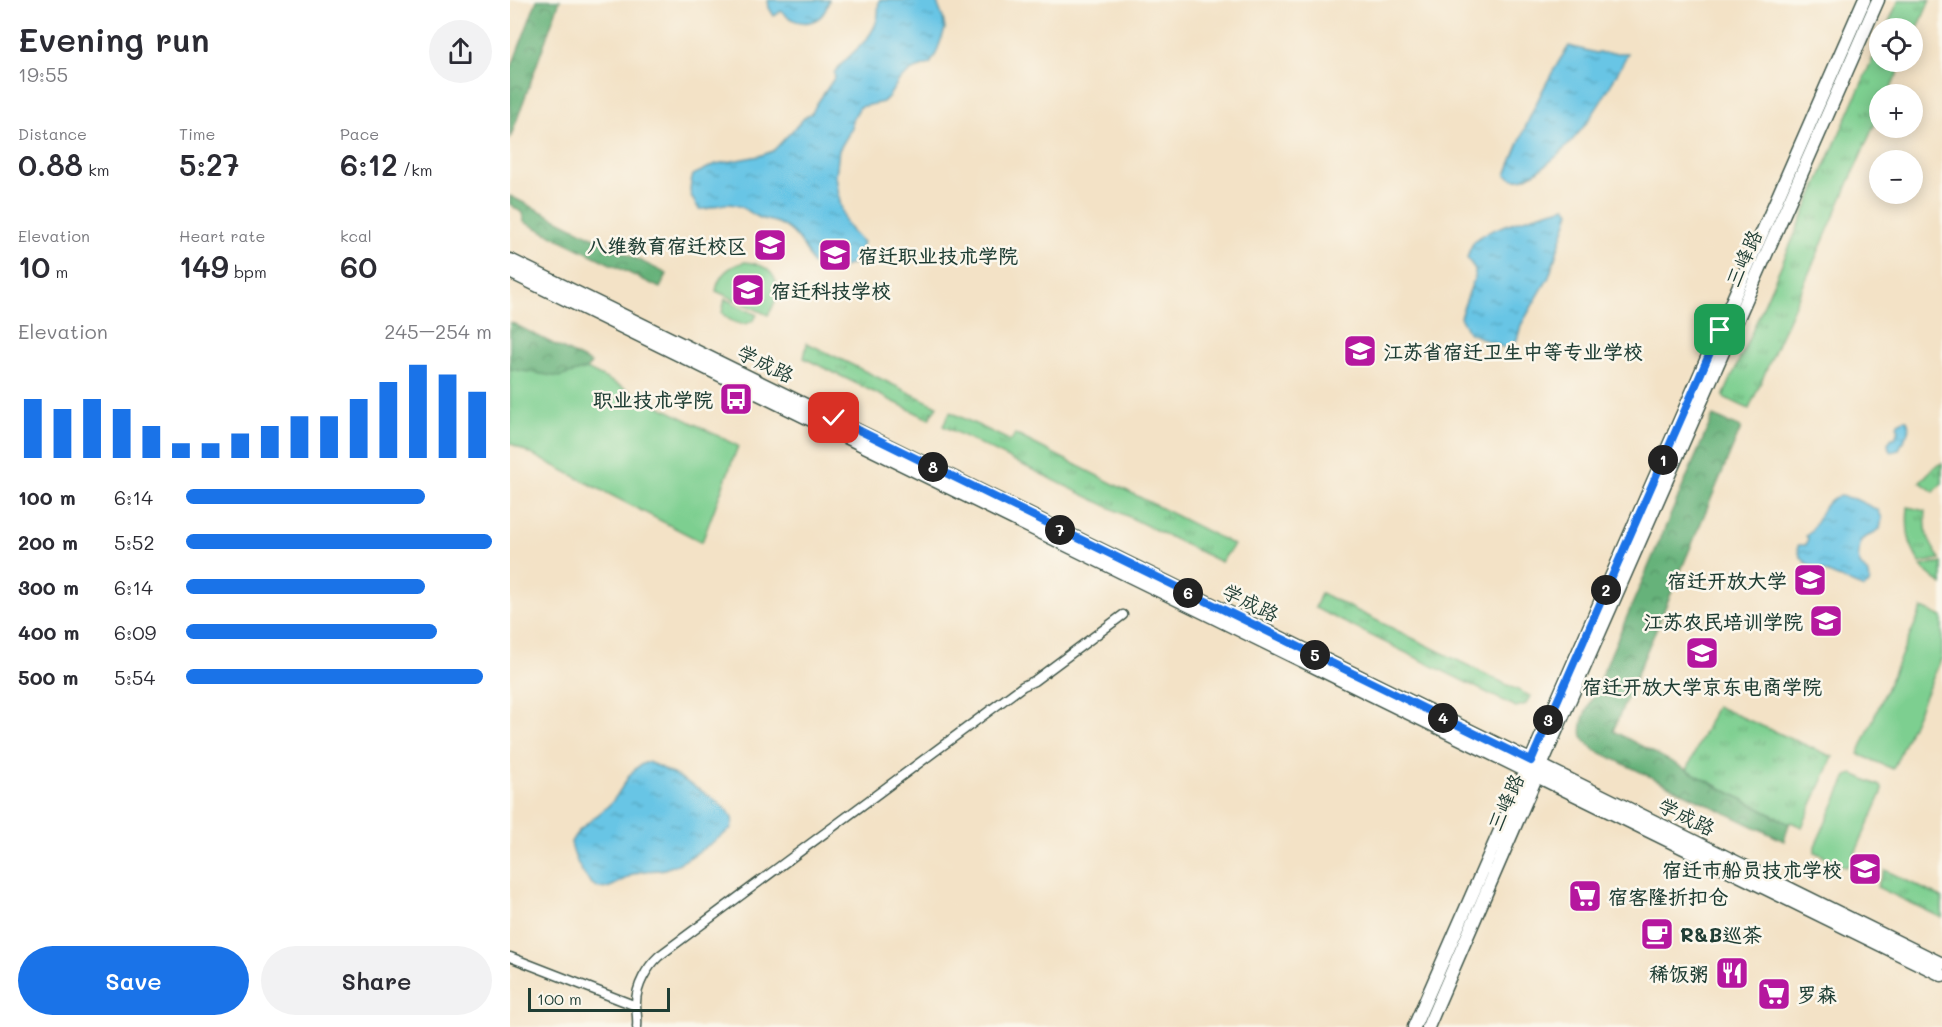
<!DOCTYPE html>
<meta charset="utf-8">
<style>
body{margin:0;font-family:Mali,"LXGW WenKai TC",sans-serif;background:#f2f2f3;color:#2b2b33;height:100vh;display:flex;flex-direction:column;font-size:22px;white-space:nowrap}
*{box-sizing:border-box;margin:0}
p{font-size:20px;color:#7c7c81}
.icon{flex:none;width:33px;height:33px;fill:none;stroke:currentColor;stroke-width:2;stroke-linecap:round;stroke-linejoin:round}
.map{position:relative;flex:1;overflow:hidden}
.side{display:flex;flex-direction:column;background:#fff;width:510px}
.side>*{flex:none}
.fabs{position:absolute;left:1359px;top:18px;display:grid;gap:12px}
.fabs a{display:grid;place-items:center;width:54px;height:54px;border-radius:50%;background:#fff;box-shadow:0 3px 15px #0003;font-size:30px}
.scale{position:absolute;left:18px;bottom:15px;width:142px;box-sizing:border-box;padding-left:6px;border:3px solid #1f3d34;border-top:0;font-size:16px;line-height:21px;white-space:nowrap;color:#1f3d34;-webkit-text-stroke:4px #fbf7ec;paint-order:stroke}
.pin{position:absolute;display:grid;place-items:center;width:51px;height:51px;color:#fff;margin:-26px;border-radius:12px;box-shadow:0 3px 9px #0006}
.km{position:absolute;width:30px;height:30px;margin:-15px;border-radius:50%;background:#222;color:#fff;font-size:16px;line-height:30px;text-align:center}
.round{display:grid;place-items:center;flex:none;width:63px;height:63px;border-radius:32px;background:#f2f2f3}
.summary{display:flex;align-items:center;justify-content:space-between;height:102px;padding:0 18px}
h1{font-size:33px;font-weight:600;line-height:45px}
.figures{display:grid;grid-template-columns:repeat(3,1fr);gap:9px;height:102px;padding:6px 18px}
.figures div{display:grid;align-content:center}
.figures b{font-size:30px;font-weight:600}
.figures small{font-size:16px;font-weight:400}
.figures p{font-size:16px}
.chart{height:168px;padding:12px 18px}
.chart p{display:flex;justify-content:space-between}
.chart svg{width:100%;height:108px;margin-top:6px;stroke:#1a73e8;stroke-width:6}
.action{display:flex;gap:12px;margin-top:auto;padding:12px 18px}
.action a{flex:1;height:69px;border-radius:36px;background:#1a73e8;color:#fff;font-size:24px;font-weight:600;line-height:69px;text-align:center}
.action a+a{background:#f2f2f3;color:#2b2b33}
ul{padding:0 18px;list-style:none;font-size:20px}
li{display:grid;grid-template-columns:96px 72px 1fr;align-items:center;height:45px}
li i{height:15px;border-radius:8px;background:#1a73e8}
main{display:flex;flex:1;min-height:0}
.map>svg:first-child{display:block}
.grass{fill:url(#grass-tufts);stroke:#4e8662;stroke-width:1.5}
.forest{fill:url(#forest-crowns);stroke:#427857;stroke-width:1.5}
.garden{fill:#7dcf90;stroke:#4e8662;stroke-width:1.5}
.water{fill:url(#water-ripples);stroke:#43818c;stroke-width:1.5}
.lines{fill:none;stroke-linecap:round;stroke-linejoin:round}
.minor-casing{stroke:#3f564a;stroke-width:11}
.secondary-casing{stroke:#3f564a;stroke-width:15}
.minor{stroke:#fff;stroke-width:8}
.secondary{stroke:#fff;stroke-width:12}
.route-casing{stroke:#fff;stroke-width:12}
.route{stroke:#1a73e8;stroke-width:8}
.labels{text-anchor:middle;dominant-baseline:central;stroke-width:5;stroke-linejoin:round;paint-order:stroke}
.poi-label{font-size:20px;font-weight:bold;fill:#1f3d34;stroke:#fbf7ec;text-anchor:end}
.street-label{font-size:20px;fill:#1f3d34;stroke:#fbf7ec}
</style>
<main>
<section class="side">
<div class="summary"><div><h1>Evening run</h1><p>19:55</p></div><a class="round"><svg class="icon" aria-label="share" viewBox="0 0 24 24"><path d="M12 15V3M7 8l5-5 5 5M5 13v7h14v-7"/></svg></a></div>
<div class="figures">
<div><p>Distance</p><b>0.88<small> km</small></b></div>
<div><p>Time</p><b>5:27</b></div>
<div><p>Pace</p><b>6:12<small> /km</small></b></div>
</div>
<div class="figures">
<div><p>Elevation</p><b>10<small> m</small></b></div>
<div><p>Heart rate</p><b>149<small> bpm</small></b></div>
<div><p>kcal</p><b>60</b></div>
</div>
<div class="chart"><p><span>Elevation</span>245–254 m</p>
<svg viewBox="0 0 160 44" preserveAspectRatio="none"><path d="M5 44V20M15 44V24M25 44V20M35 44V24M45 44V31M55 44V38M65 44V38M75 44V34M85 44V31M95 44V27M105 44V27M115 44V20M125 44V13M135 44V6M145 44V10M155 44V17"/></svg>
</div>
<ul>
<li><b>100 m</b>6:14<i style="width:78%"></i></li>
<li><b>200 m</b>5:52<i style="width:100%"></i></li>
<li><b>300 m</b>6:14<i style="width:78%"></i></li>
<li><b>400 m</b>6:09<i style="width:82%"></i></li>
<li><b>500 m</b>5:54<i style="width:97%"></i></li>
</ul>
<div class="action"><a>Save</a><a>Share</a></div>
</section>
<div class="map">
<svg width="1432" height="1027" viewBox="0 0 1432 1027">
<defs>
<pattern id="grass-tufts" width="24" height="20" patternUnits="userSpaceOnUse" patternTransform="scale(1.5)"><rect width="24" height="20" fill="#7dcf90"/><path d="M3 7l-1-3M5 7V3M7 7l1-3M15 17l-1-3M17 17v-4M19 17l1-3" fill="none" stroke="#66a976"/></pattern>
<pattern id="forest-crowns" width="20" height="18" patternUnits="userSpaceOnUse" patternTransform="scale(1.5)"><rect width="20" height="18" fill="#66b27a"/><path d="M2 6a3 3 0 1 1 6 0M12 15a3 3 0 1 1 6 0" fill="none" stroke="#539265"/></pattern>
<pattern id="water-ripples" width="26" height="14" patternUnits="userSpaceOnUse" patternTransform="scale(1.5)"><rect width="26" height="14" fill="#67c5e5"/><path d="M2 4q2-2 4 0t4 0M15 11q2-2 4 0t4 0" fill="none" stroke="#54a1ba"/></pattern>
</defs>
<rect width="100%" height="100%" fill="#fbf7ec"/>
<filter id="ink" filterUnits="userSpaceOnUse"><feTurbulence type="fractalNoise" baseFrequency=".0167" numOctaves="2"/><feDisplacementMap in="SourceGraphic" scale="12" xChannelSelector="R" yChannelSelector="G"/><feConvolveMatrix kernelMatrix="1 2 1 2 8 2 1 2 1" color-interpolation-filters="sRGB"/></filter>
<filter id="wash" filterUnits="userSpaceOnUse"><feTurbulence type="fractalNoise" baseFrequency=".008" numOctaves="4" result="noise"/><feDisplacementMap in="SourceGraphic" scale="24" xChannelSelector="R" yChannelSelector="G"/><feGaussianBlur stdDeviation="1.35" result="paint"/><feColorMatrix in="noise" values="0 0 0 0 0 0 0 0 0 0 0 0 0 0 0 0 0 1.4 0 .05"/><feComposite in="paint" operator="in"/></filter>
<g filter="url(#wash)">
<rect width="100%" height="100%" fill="#f3e2c6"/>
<path class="grass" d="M1389,0H1420L1403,40L1402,28H1376Z
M1369,44L1370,62H1393L1378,94H1370L1369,114L1239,409L1213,397Z
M297,343L427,406L419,419L294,358Z
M440,412L501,441L505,434L724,545L711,562L433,426Z
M1432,463V483L1424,492L1410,482L1424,467Z
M1398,507L1416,511C1414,532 1418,541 1430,559L1410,563C1398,545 1396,529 1398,507Z
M1424,563H1432V585L1414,570L1411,566Z
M811,593L1020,696L1016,704L1006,707L805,608Z
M1206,706L1323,757L1292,827L1281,822L1279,824L1177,770Z
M1375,870L1432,898V918L1367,887Z"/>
<path class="forest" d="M27,0H50L0,139V71Z
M0,196L157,274L150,288L14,222L12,213L0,204Z
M0,322L81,363L77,369L49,377L0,369Z
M1203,416L1231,428L1103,731L1279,824L1274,841L1085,750C1071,738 1069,737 1073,719Z"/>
<path class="garden" d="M235,262C268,265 275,289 258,315L206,291C209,274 219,266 235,262Z
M215,299L247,315C239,330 222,324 212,313Z
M0,369L49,377L77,369L228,446L192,542L0,443Z
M1412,608L1432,617V657L1383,769L1348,754Z
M1343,774L1372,787V793L1340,865L1335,867L1305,852V846L1337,776Z"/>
<path class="water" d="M258,0H319C313,26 289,29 271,11L264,16L259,8Z
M369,0H426L433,18L435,29L426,54L420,64L402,70L389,80L379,96L373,102L350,107L342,120V128L329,150L326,176L330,202L335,221L343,233L353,242L346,263L334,267L303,265C295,248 287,231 268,223C262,221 256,220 250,218C237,212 233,204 216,204C206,204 198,211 189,209C179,194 178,192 183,175L206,164L249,156L263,151L295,117L302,113L306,105L325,77L324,73C338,54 360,43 367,20C369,14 368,6 369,0Z
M1059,46L1086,53H1118C1095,97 1071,141 1029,170C1018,177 1007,184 996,175C1014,130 1031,86 1059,46Z
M1056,207L1060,212L1039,277L1011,325L1007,340L999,348L988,346L958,332L950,317L965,276V269L957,258C959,252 960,246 965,241C976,228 1037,212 1056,207Z
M1394,420H1397C1403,431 1392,439 1389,450L1381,452L1379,450L1378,443L1382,438H1385L1389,429L1387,427L1388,423Z
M1330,496L1345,499L1368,510L1372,518L1370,529L1351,540C1350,547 1347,555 1349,562C1353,572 1362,571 1359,584L1354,588L1299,565C1291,559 1288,555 1288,545H1296L1298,538L1296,536C1310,525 1311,499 1330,496Z
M138,762C155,769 213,800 221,816C224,821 222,825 220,830C202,842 177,862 157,868C147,872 136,869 126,873C116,877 108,885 97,888C78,893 63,856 61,842C70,825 88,817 101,803C114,789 118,767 138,762Z"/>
</g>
<g filter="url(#ink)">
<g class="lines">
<defs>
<path id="minor" d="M0,957L126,1006
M127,1027C128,1018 126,1011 126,1003C126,986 137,967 149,956L513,686L524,681L613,615"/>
<path id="secondary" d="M0,260L1032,766L1432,964
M0,272L1432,975
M904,1027L1354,0
M918,1027L1044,736L1368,0"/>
</defs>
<use href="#minor" class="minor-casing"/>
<use href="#secondary" class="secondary-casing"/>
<use href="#minor" class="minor"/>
<use href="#secondary" class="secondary"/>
</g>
</g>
<g class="lines" filter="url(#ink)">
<defs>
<path id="route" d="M324,418L1021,761L1210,330"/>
</defs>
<use href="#route" class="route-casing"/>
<use href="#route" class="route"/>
</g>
<defs>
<symbol id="university-square" viewBox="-11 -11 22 22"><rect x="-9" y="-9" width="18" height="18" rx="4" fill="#b5179e" stroke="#fbf7ec"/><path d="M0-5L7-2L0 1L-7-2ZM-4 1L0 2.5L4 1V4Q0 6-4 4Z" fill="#fff"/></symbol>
<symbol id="school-square" viewBox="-11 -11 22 22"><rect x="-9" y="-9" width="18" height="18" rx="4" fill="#b5179e" stroke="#fbf7ec"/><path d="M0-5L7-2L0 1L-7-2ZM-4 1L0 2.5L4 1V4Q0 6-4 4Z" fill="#fff"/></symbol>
<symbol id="bus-square" viewBox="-11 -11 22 22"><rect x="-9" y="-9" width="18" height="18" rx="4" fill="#b5179e" stroke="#fbf7ec"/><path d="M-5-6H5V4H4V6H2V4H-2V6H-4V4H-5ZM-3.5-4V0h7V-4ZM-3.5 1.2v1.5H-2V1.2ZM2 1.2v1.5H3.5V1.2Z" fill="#fff"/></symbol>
<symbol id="supermarket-square" viewBox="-11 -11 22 22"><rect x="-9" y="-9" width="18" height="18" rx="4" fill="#b5179e" stroke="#fbf7ec"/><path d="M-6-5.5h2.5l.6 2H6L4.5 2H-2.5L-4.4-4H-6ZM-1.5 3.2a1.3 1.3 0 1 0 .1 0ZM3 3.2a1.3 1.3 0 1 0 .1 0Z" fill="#fff"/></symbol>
<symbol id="cafe-square" viewBox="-11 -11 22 22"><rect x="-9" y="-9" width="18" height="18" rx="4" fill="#b5179e" stroke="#fbf7ec"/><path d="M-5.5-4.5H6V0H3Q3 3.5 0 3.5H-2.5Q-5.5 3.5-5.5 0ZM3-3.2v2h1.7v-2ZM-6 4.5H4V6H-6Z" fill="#fff"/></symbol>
<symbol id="restaurant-square" viewBox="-11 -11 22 22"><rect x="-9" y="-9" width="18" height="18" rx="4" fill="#b5179e" stroke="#fbf7ec"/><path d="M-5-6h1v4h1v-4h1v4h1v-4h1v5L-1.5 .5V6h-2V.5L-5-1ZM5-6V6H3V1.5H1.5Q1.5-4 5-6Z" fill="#fff"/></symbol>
</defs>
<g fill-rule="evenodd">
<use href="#university-square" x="241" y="226" width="38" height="38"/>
<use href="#university-square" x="306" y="236" width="38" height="38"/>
<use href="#university-square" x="219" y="271" width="38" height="38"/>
<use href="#school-square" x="831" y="332" width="38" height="38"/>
<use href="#bus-square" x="207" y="380" width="38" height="38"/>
<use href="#university-square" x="1281" y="561" width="38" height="38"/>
<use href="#university-square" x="1297" y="602" width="38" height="38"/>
<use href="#university-square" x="1173" y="634" width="38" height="38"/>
<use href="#school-square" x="1336" y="850" width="38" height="38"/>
<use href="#supermarket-square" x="1056" y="877" width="38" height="38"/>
<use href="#cafe-square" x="1128" y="915" width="38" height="38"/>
<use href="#restaurant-square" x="1203" y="954" width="38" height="38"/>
<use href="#supermarket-square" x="1245" y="975" width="38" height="38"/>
</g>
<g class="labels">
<g class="poi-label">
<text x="237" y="245">八维教育宿迁校区</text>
<text x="348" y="255" text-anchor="start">宿迁职业技术学院</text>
<text x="261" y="290" text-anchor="start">宿迁科技学校</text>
<text x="873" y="351" text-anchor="start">江苏省宿迁卫生中等专业学校</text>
<text x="203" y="399">职业技术学院</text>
<text x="1277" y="580">宿迁开放大学</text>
<text x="1293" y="621">江苏农民培训学院</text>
<text x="1192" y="686" text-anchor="middle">宿迁开放大学京东电商学院</text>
<text x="1332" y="869">宿迁市船员技术学校</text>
<text x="1098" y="896" text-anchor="start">宿客隆折扣仓</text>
<text x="1170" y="934" text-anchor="start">R&amp;B巡茶</text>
<text x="1199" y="973">稀饭粥</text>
<text x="1287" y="994" text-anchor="start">罗森</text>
</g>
<g class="street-label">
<text transform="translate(1233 258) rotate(-66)">三峰路</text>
<text transform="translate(256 363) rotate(26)">学成路</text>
<text transform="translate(741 602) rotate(26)">学成路</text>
<text transform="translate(995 802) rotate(-66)">三峰路</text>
<text transform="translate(1177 816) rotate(26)">学成路</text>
</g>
</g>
</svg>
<div class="fabs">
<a><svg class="icon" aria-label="locate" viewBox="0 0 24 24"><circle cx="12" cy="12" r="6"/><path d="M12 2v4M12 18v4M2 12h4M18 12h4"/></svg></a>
<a>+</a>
<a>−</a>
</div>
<div class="scale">100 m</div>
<div class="pin" style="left:1210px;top:330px;background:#1e9e55"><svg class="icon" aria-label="arrive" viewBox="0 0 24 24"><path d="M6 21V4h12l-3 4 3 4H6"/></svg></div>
<div class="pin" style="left:324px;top:418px;background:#d93025"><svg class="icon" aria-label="check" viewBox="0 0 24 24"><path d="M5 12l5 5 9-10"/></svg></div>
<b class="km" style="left:1153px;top:460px">1</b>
<b class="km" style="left:1096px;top:590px">2</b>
<b class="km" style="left:1038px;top:720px">3</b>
<b class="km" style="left:933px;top:718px">4</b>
<b class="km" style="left:805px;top:655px">5</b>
<b class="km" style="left:678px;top:593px">6</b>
<b class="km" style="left:550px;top:530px">7</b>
<b class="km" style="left:423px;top:467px">8</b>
</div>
</main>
